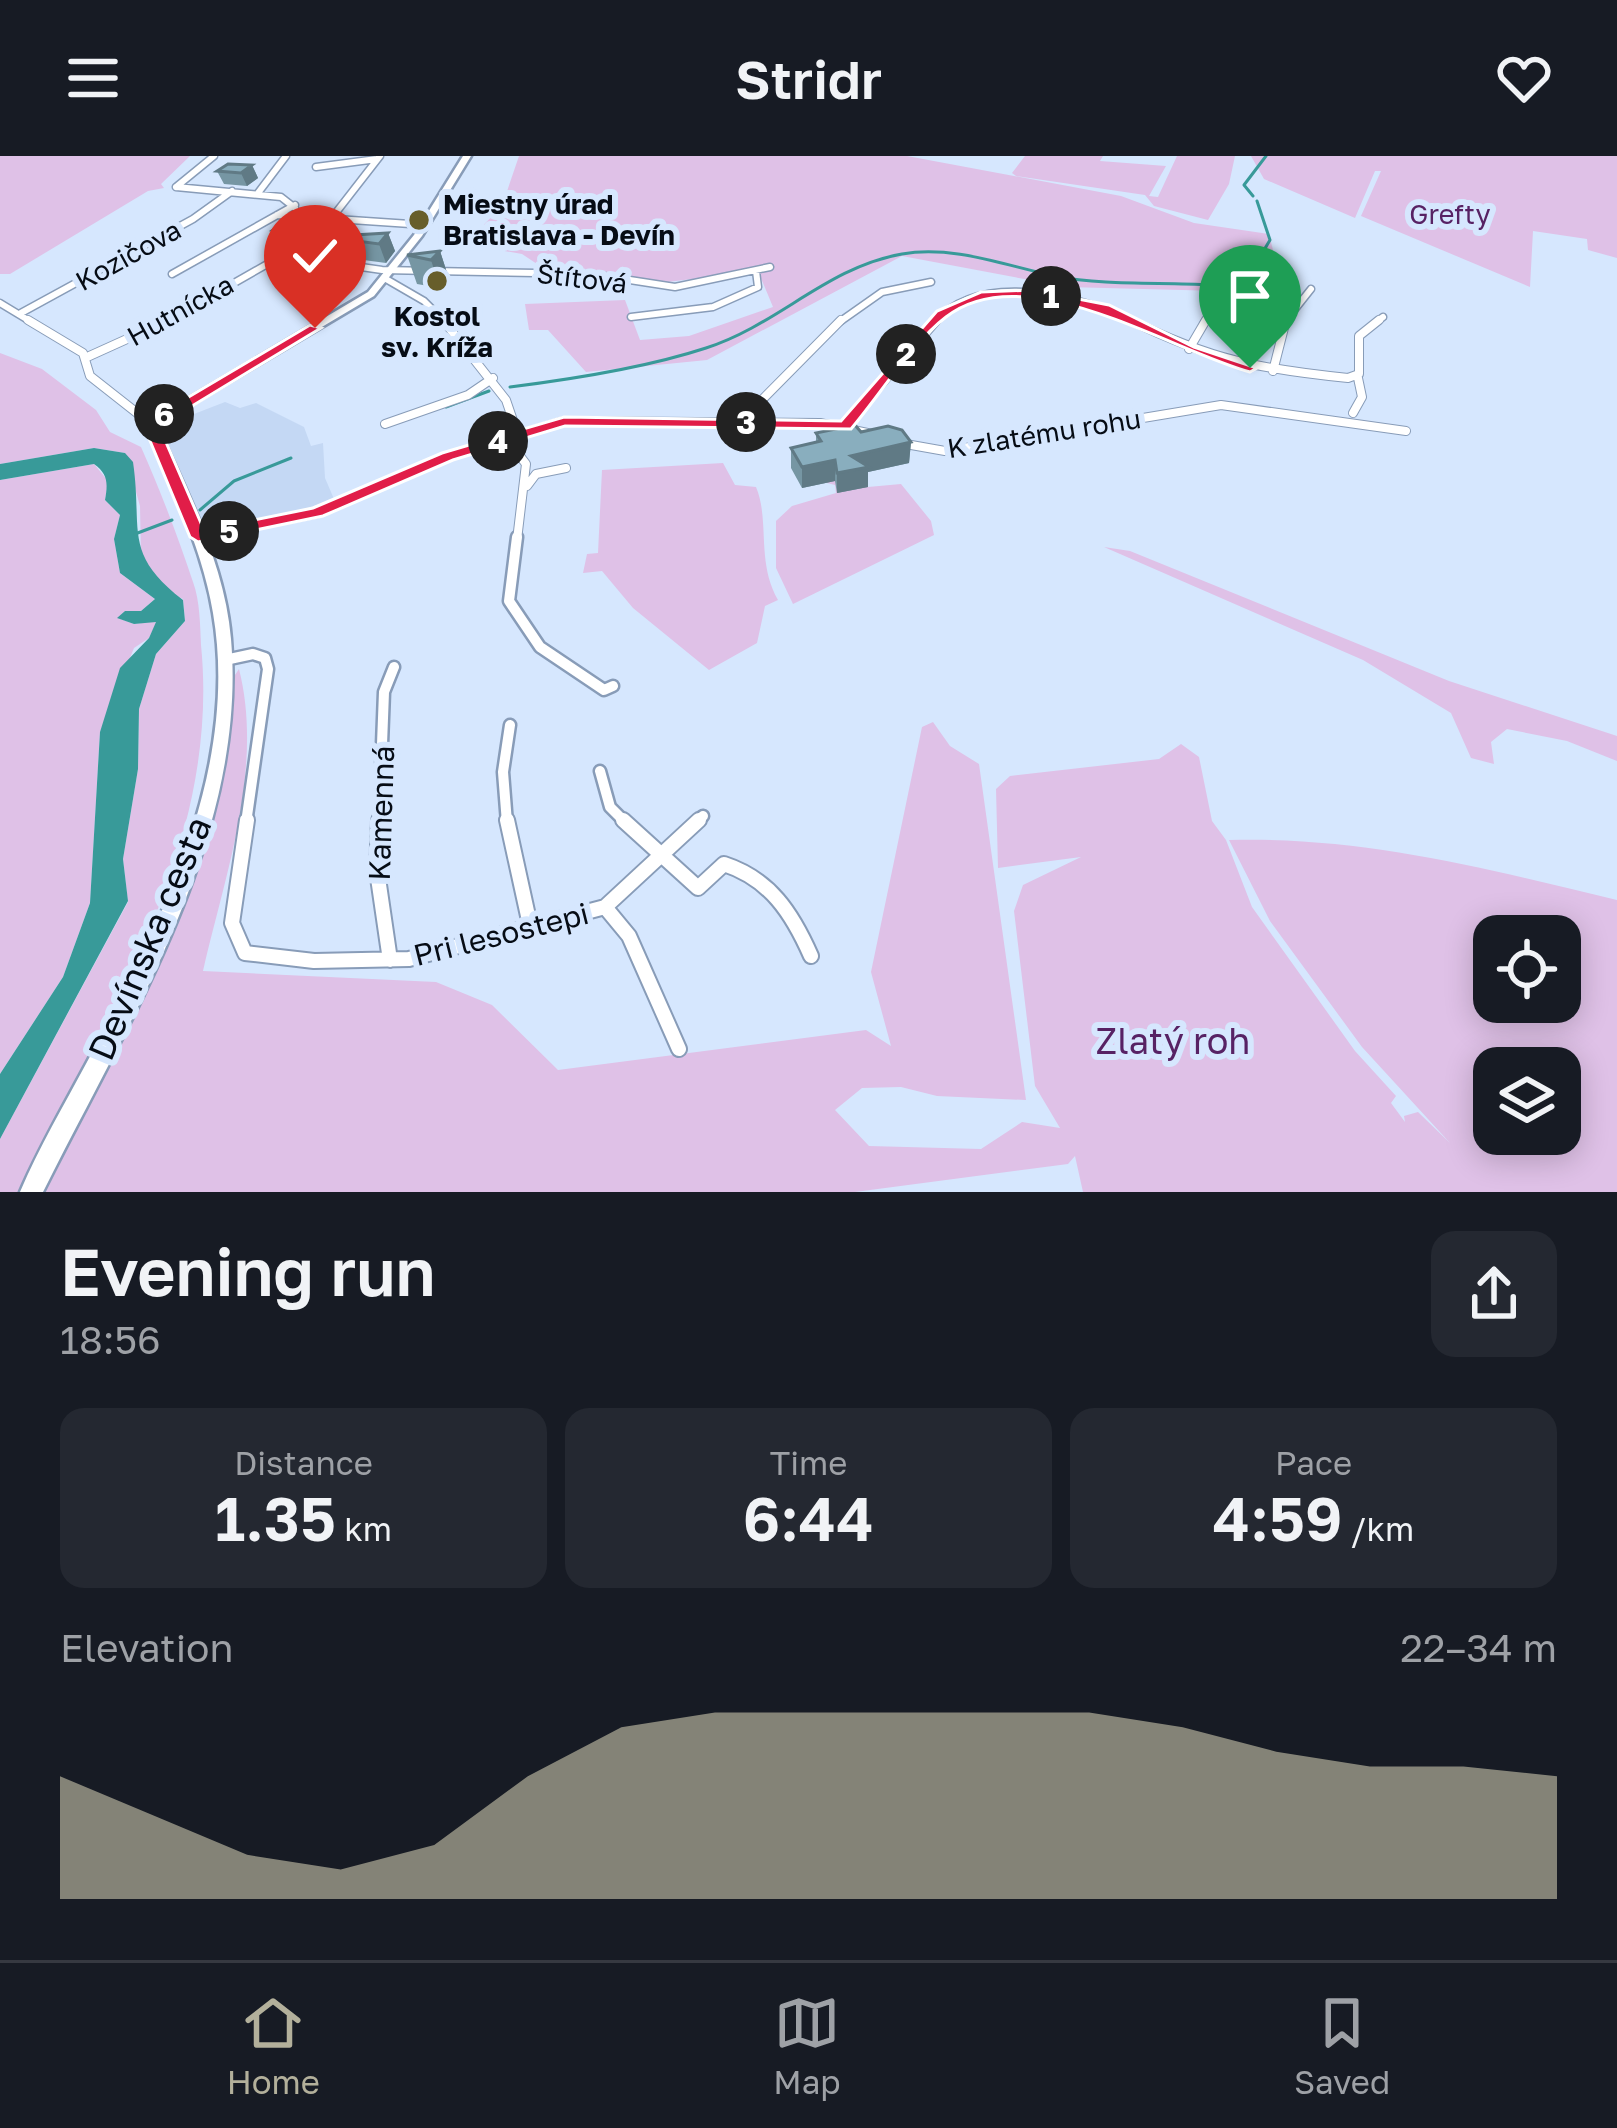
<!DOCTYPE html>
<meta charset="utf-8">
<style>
body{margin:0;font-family:"Golos Text",sans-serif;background:#242831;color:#f1f3f6;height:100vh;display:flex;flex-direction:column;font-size:45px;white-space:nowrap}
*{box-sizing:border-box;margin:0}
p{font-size:39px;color:#9ea1a6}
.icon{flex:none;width:66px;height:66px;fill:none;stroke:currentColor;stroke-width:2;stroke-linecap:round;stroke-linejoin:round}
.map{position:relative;height:1036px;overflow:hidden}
.side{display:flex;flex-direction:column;background:#171b24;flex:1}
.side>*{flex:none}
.tools{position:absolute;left:1473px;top:759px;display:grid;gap:24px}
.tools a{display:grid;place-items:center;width:108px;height:108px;border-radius:24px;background:#171b24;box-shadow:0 6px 30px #0003;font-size:60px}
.pin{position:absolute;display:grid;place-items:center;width:102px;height:102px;color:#fff;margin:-123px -51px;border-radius:50% 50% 50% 0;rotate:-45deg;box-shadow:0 0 12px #0007}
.pin .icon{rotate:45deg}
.km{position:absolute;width:60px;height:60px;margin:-30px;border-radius:50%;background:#222;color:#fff;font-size:33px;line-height:60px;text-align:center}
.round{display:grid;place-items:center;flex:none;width:126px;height:126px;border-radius:24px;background:#242831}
.overview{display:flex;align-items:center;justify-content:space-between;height:204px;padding:0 60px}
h1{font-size:66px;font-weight:600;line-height:90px}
.metrics{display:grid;grid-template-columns:repeat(3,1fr);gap:18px;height:204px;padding:12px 60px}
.metrics div{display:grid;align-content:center;border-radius:24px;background:#242831;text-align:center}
.metrics b{font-size:60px;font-weight:600}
.metrics small{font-size:33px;font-weight:400}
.metrics p{font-size:33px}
.chart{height:336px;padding:24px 60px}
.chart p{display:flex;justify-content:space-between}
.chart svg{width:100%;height:216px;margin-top:12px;fill:#b3b09b;opacity:.7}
header{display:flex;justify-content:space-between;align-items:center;height:156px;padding:0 60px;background:#171b24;font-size:54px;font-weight:600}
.menu{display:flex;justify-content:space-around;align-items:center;height:168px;border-top:3px solid #363941;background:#171b24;font-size:33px;color:#9ea1a6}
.menu a{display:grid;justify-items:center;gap:6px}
.menu .on{color:#b3b09b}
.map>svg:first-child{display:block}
.built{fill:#c4d8f4}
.green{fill:#dfc1e7;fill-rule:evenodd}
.water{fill:#389a99}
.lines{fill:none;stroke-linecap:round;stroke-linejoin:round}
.stream{stroke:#389a99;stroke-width:3}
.street-far3-casing{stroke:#889cb8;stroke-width:9}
.street-far2-casing{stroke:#889cb8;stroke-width:10}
.street-far1-casing{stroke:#889cb8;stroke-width:15}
.street-casing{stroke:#889cb8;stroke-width:18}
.secondary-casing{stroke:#889cb8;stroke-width:5}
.street-far3{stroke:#fff;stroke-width:6}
.street-far2{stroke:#fff;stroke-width:8}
.street-far1{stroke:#fff;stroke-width:10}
.street{stroke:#fff;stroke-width:14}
.secondary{fill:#fff;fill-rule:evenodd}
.wall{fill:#7696a3}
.shaded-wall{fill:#607a85}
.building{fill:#89aebe;stroke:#607a85;stroke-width:3}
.route{fill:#e11d48;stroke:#fff;stroke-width:3}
.poi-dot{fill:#675e2b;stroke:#d6e7fe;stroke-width:4.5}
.labels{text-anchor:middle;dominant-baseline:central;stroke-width:12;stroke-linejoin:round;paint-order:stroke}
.far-poi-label{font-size:27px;font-weight:bold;fill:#060c15;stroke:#d6e7fe;text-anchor:start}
.far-park-label{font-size:27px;fill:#572264;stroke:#d6e7fe}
.far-street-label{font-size:27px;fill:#060c15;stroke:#d6e7fe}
.street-label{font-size:30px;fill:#060c15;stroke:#d6e7fe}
.near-street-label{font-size:36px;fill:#060c15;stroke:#d6e7fe}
.near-park-label{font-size:36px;fill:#572264;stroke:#d6e7fe}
</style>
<header><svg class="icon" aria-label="menu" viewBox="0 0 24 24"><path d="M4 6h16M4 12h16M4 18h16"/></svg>Stridr<svg class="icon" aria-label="heart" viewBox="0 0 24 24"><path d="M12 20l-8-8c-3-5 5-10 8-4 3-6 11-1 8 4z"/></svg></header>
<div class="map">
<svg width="1617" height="1036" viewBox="0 0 1617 1036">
<rect width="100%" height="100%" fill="#d6e7fe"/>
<path class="built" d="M225,246L240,252L256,247L304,271L311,290L323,287L325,322L334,343L284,360L210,373L200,362L161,276L168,260L184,251L194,258Z"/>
<path class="green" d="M0,0H190L161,28L164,32L148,35L10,118H0Z
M519,0H907L1121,40L1194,67L1269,78L1278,114L1220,135L1067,131L902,100L707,204L586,216L548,174H529L525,148L625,144L640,184L689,180L773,151L758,115L659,127L604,116L546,114L522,98L465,88L502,50Z
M1025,0H1103L1100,5L1166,10L1149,40L1158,41L1177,0H1235L1229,28L1208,64L1154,50L1145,39L1016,20L1012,17Z
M1251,0H1617V102L1588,94L1587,83L1533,75L1530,131L1361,60L1381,15H1412H1375L1355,62L1264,23Z
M0,197L42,213L96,254L110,276L141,291C161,336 178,381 193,426C200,445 200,469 201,489C221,687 106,866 18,1036H0V983L128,746L123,703L138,613L139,553L156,498L185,465L183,443L164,434L141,402L140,350L125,297L94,292L0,308Z
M723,307L735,329L756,331C770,364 756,406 778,444L765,450L757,487L709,514L633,452L602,415L583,417L587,398L598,397L602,314Z
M94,308L108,325L105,344L120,359L114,383L120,417L155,443L141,455H125L118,462L134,468L157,465L149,482L134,492L100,576L90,747L63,821L0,918V324Z
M864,317L868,331L901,328L931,365L934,379L793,448L776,412V365L792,350L836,337L835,329L823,326Z
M1104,391L1130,395L1449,525L1617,580V605L1567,585L1507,573L1491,586L1494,608L1471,602L1451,557L1363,504Z
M239,513C264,612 225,719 203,815L436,826L492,849L558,914L866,874L891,890L871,816L922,571L933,566L950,590L979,608L1026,944L937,940L901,931L862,932L835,954L869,990L981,993L1022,966L1060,972L1035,930L1014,755L1023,729L1081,701L998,712L996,633L1010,620L1159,603L1181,588L1199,601L1212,665L1226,684L1252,751L1355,895L1396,940L1391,947L1405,966L1404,960L1418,956L1450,987L1362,891L1270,765L1229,684C1362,680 1489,713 1617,744V1036H1083L1075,1000L1068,1008L855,1036H39L175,769L205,680L230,564L231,525ZM1494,780H1560V846H1494ZM1494,912H1560V978H1494Z"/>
<path class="water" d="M94,292L125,297L133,306C143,374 122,397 183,444L185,465L156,498L139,553L138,613L123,703L128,745L0,983V918L63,821L90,747L100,576L120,512L149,482L156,466L134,468L117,462L125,455H141L155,443L120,417L114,383L120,359L105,344C108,327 108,318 94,308L0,324V308Z"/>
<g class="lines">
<path class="stream" d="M1253,40L1244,29L1266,0
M510,231C574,223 645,212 706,192C778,169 827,111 902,98C954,89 1006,110 1055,120C1104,130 1160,126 1210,129C1238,122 1256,110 1270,84L1257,45
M446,251L489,235
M200,354L234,325L291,302
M135,378L172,364"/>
<defs>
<path id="street-far3" d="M316,11L377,3
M176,31L281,41L295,52
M176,31L214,0
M258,37L286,0
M277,59L425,69
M285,100L382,114L591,118L675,131L770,111
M172,118L295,49
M386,123L424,145L446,167
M0,147L33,167
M21,157L193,63L232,35
M631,161L713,151L758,131L756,115
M164,167L299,90L331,63L380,0
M838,167L882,136L931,126
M934,167C981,113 1082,140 1137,167
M1204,167L1209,159
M1284,167L1311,133
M1375,167L1383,161"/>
<path id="street-far2" d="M28,164L83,197L90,220L151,268
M443,164L506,244L518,279
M1130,164C1211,204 1260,213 1348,222L1359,218V180L1379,164
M1189,193L1206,164
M85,202L169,164
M1273,215L1286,164
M1353,257L1362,241L1358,222
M740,266L841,164
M385,268L468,239L493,222
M845,270L937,164
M900,287L945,295L1221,249L1406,275
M527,330L536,318L566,312
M198,381L318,357L448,300L564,265L820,267L877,279
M517,384L526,308L520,300"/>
<path id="street-far1" d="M517,381L509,445L540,491L604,534L613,530
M225,504L253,498L265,502L268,513L246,667
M600,615L610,651L626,667
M379,667L384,536L394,511
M507,667L503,616L510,569
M695,667L703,660"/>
<path id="street" d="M247,664L232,767L245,797L314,805L409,803L605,751L699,664
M379,664L377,715L390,804
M507,664L530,769
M623,664L698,732L724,708C770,723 792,757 811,800
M605,751L629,780L679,893"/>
<path id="secondary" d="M463,0H471L422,80L374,140L157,269C187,337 225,408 231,483C248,680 127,867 43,1036H20C39,991 64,949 87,906C159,771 240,615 213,457C202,391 171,329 145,268L368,136L414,79Z"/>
</defs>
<use href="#street-far3" class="street-far3-casing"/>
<use href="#street-far2" class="street-far2-casing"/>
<use href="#street-far1" class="street-far1-casing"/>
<use href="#street" class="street-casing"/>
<use href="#secondary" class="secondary-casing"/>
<use href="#street-far3" class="street-far3"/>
<use href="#street-far2" class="street-far2"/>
<use href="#street-far1" class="street-far1"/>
<use href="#street" class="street"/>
<use href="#secondary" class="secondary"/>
</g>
<path class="wall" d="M252,9L258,22L247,30L224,28L217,15Z
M300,67L304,76L295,84H277L273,74Z
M388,77L395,95L386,107L356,103L349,84Z
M440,95L449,123L440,132L417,128L407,99Z
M861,276L911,286L909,307L868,316V331L837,337L835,325L802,332L791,312V292L816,286V277Z"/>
<path class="shaded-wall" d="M252,9L258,22L247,30L241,17Z
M300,67L304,76L295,84L291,75Z
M388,77L395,95L386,107L379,88Z
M440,95L449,123L440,132L431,104Z
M911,286L909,307L868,316V331L837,337V317L851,300Z
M835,304V325L802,332V311Z"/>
<path class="building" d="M228,8L252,9L241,17L217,15Z
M285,65L300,67L291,75L273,74Z
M388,77L379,88L349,84L354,79Z
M440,95L431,104L407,99Z
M855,269L861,276L888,270L902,274L911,286L851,300L869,311L837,317L835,304L802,311L791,292L821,285L816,277Z"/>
<path class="route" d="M1032,134L1109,149L1194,191L1257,212L1250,216C1169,194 1025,99 946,161C913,186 879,240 851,273L565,270L453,304L323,360L198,386L190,381L143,268L310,169L321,172L159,270L204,374L313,352L442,297L564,261L841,265L937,155L981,136Z"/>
<g class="poi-dot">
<circle cx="419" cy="64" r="12"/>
<circle cx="437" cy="125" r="12"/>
</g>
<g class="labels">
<g class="far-poi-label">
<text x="443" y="48">Miestny úrad<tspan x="443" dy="31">Bratislava - Devín</tspan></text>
<text x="437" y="160" text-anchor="middle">Kostol<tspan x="437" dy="31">sv. Kríža</tspan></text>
</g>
<g class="far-park-label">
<text x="1450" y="58">Grefty</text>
</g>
<g class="far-street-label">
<text transform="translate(128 99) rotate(-29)">Kozičova</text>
<text transform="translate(582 122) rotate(7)">Štítová</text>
<text transform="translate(180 154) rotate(-29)">Hutnícka</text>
<text transform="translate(1044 277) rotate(-9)">K zlatému rohu</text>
</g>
<g class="street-label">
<text transform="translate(381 657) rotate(-88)">Kamenná</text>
<text transform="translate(501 778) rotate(-14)">Pri lesostepi</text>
</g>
<g class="near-street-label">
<text transform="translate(149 782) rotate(-67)">Devínska cesta</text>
</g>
<g class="near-park-label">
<text x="1173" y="884">Zlatý roh</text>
</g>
</g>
</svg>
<div class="tools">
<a><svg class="icon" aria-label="locate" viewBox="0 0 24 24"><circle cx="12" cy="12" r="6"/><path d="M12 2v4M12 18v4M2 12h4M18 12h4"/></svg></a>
<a><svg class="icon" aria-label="layers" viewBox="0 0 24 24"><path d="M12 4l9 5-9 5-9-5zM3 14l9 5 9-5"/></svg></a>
</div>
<div class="pin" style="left:1250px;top:212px;background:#1e9e55"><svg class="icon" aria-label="arrive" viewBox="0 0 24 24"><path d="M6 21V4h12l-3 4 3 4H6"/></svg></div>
<div class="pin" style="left:315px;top:172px;background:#d93025"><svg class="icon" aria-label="check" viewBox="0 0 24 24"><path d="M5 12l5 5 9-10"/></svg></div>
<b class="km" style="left:1051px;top:140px">1</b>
<b class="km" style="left:906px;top:198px">2</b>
<b class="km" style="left:746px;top:266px">3</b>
<b class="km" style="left:498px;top:285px">4</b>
<b class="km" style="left:229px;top:375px">5</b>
<b class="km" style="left:164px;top:258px">6</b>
</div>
<section class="side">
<div class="overview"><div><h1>Evening run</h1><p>18:56</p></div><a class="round"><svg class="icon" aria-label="share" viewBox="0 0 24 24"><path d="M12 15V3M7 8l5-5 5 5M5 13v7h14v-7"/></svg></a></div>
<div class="metrics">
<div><p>Distance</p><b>1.35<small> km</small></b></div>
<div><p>Time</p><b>6:44</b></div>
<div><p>Pace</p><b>4:59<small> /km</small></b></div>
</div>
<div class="chart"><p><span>Elevation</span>22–34 m</p>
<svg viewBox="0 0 160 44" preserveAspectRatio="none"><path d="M0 44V19L10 27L20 35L30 38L40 33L50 19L60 9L70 6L80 6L90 6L100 6L110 6L120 9L130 14L140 17L150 17L160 19V44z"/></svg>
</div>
</section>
<nav class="menu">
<a class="on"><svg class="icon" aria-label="home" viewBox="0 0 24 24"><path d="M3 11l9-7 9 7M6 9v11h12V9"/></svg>Home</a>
<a><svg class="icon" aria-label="map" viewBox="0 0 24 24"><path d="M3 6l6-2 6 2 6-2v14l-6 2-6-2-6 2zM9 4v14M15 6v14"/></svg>Map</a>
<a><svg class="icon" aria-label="saved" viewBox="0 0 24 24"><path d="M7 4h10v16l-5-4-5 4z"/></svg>Saved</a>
</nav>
